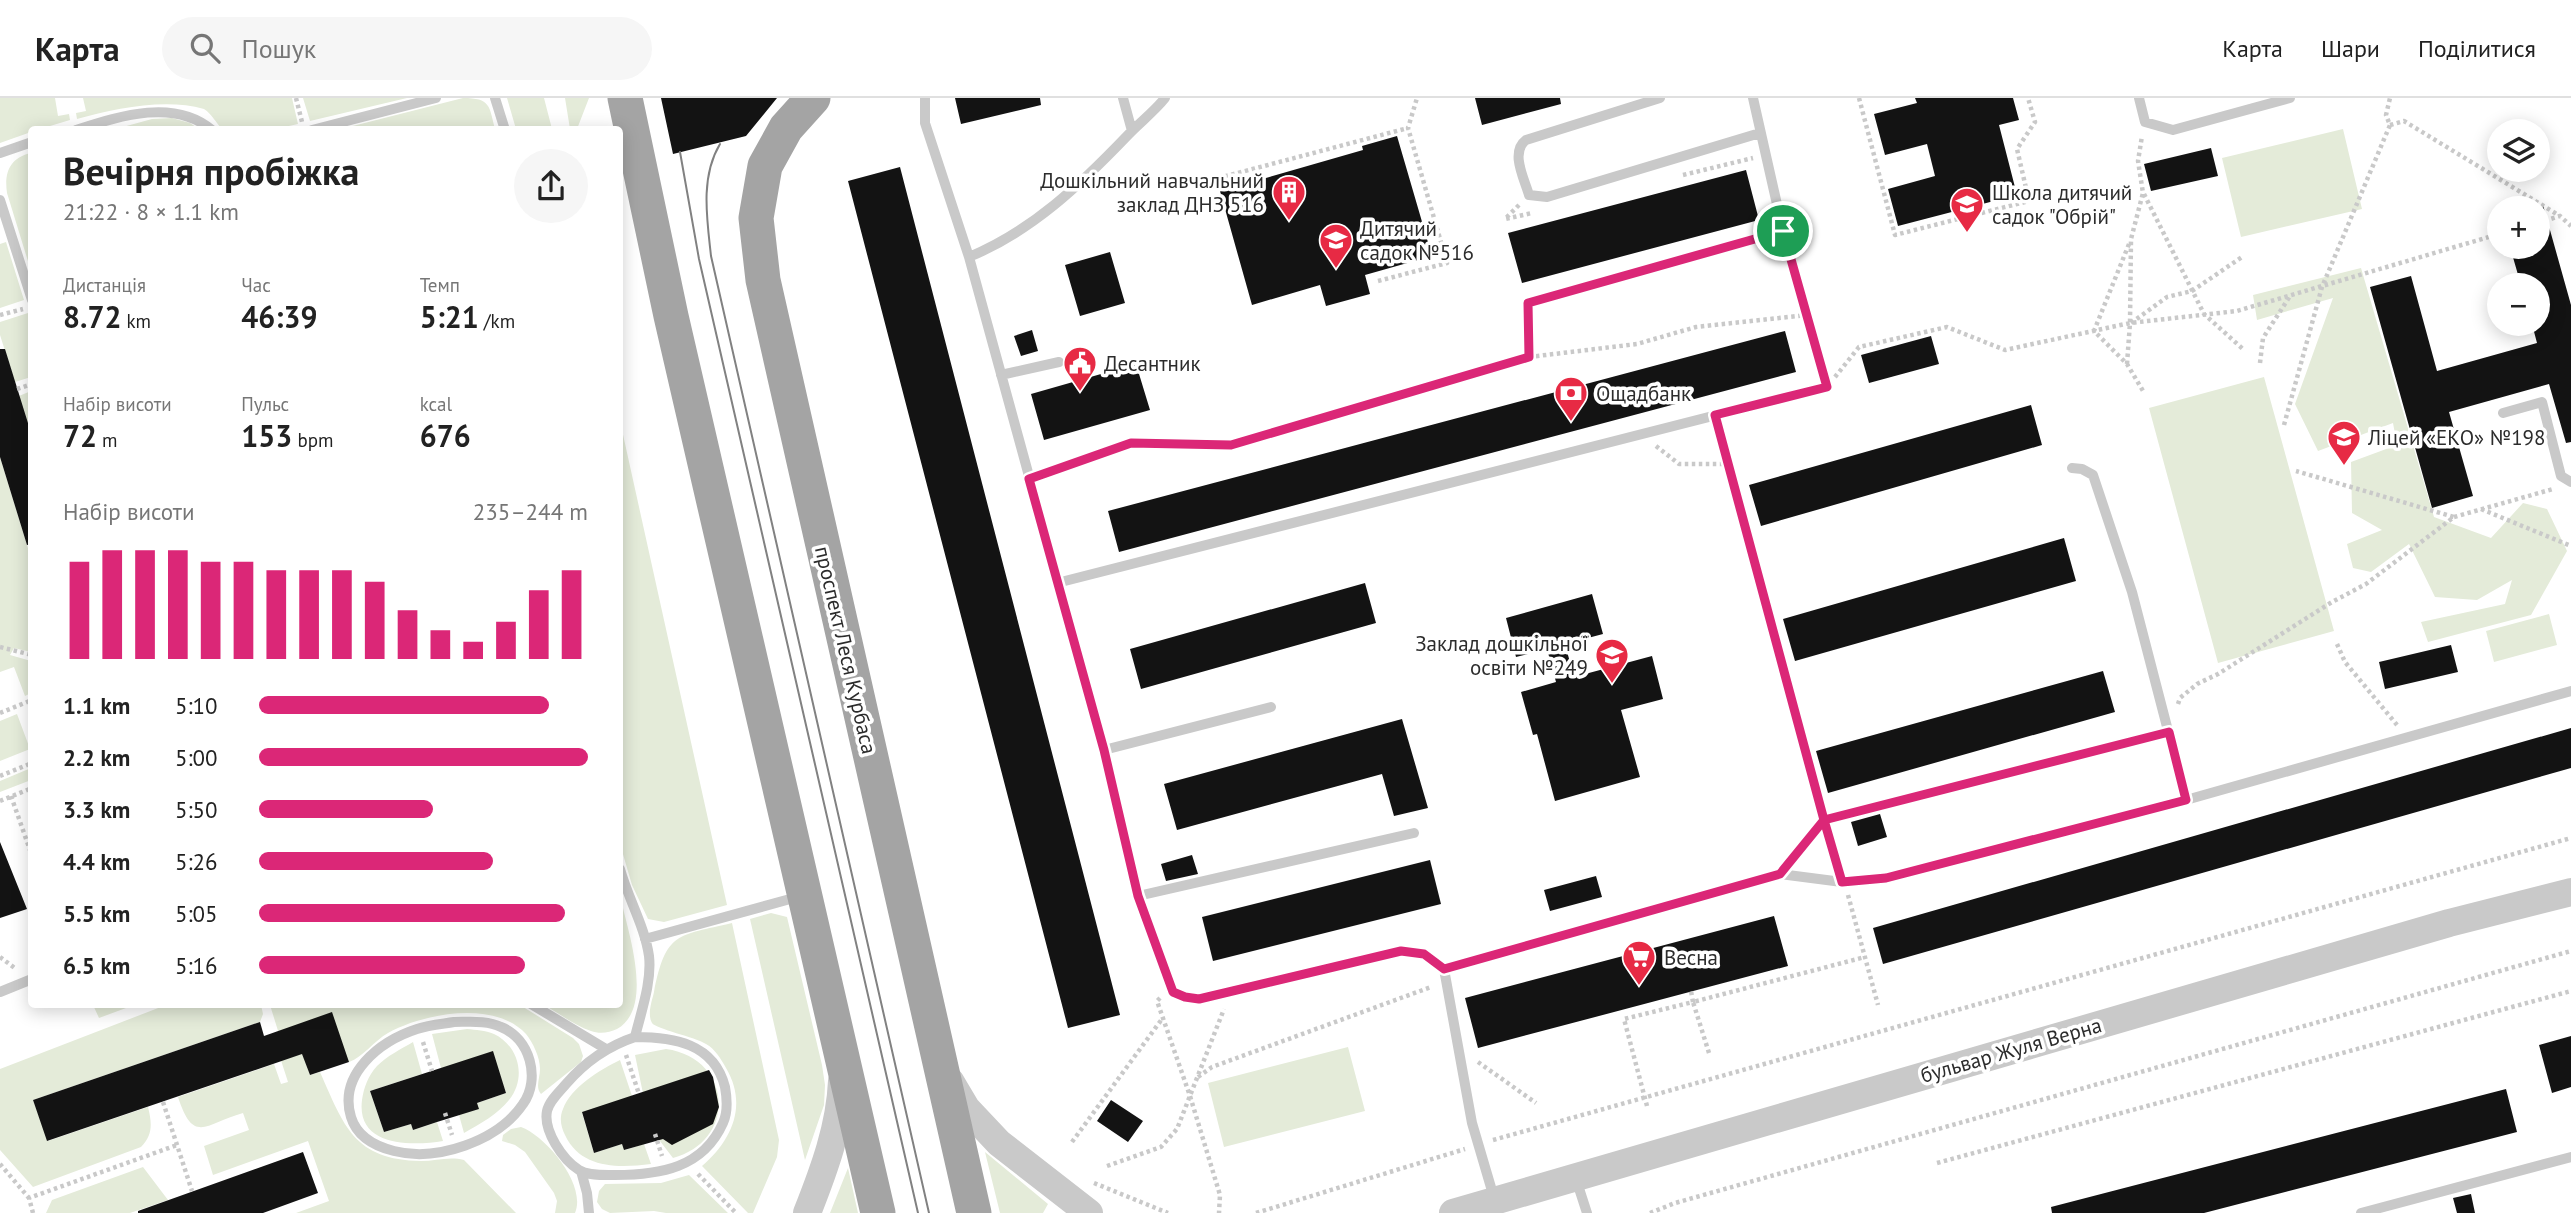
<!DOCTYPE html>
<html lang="uk">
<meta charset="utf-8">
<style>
body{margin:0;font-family:"PT Sans",sans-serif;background:#f6f6f6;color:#222;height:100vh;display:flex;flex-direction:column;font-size:26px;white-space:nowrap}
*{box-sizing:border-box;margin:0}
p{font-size:23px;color:#767676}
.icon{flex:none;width:38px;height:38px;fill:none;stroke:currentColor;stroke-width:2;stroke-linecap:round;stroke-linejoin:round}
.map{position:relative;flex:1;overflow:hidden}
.sheet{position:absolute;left:28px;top:28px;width:595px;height:882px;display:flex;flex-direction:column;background:#fff;border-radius:7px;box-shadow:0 4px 18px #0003}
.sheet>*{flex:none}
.tools{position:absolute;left:2487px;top:21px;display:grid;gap:14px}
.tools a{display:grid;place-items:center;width:63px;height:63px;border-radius:50%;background:#fff;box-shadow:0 4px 18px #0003;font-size:35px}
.pin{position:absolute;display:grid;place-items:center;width:60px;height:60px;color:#fff;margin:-30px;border:4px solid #fff;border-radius:50%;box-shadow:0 2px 7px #0007}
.round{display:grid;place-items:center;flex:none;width:74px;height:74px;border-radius:37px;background:#f6f6f6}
.head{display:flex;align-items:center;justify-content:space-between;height:119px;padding:0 35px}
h1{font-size:38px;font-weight:700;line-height:52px}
.stats{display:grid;grid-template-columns:repeat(3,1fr);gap:10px;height:119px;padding:7px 35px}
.stats div{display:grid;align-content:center}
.stats b{font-size:30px;font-weight:700}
.stats small{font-size:19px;font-weight:400}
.stats p{font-size:19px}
.chart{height:196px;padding:14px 35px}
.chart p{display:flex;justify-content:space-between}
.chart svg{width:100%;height:126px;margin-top:7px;stroke:#db2777;stroke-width:6}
ul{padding:0 35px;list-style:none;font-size:23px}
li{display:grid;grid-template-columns:112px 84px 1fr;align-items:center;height:52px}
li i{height:18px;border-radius:9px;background:#db2777}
header{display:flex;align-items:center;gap:42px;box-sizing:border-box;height:98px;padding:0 35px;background:#fff;border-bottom:2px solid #e0e0e0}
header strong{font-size:33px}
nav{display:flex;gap:38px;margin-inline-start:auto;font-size:24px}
.search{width:490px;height:63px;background:#f6f6f6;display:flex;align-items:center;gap:18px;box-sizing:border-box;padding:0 24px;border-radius:38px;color:#767676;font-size:26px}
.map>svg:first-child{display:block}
.green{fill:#e4ebd9}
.building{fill:#131313}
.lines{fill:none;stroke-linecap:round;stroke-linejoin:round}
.path{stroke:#c9c9c9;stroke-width:4.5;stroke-dasharray:3.5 3.5;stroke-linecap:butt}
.service{stroke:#c9c9c9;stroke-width:10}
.tertiary{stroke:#c9c9c9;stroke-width:28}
.primary{stroke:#a4a4a4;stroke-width:35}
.tram{stroke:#818181;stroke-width:2}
.route-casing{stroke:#fff;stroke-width:14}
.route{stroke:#db2777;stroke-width:9}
.labels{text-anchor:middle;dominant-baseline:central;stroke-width:7;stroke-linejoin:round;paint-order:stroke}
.poi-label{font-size:21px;fill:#2c2c2c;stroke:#fff;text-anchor:start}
.street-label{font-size:21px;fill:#2c2c2c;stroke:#fff}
</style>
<header>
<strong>Карта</strong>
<div class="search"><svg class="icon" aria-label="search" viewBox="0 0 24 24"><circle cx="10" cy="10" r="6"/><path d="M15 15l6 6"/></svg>Пошук</div>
<nav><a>Карта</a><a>Шари</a><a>Поділитися</a></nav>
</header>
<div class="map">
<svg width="2571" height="1115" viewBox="0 0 2571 1115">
<rect width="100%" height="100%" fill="#fff"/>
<path class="green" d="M0,0H55L58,18L69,16L70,22L40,31L32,32L31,34L0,45Z
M83,0H292L298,26L275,31H222C216,25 212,16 204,11C166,0 116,10 77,21L76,15L86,13Z
M303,0H407L310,23Z
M463,0C491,0 489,8 495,31H478L477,29L466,32L341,31Z
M507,0H544L552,31H516Z
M565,0H589L577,31H570Z
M172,20L190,25L199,31L112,32L152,21Z
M2343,31L2362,111L2241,139L2222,60Z
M31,55H32L31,173L7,95C4,74 10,60 31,55Z
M6,144L24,202L0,210V146Z
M2361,170L2434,419L2491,440L2523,405L2547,411L2567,453L2531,517L2428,544L2421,524L2505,506L2512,482L2477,502L2435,499L2409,446L2371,474L2353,470L2347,446L2382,432L2352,415L2351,364L2397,347L2393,325L2318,353L2295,306L2333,200L2257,222L2253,197Z
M28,215L31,225V279L15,284L0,237V224Z
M2264,279L2334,533L2218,565L2149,310Z
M31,293V338L19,298Z
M620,323L727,807L664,824L648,821L632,787L620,746Z
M0,359L31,460V554L14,550L10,557L31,563V595L25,598L14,569L0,574Z
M2549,516L2557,547L2494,564L2486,533Z
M17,616L30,651L0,663V623Z
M31,670V682L0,694V683Z
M623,810C630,840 653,911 617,931C609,935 599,936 591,933C575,928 559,915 544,907L620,906V811Z
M771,815L787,819L822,967L825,987L824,1007L805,1062L750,821Z
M732,825L779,1042L777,1059L753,1115H748L702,1068C732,1042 748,1007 726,970C721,961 715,951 706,946C695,939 656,931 652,925C647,916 652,903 654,894C666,833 678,838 732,825Z
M435,906L520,907L573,940L579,946L583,958L581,964L541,996C535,989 540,980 540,971C540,959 533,945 526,936C495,902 424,915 388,935C374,943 363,959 349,964L293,928L310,977L320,974C344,1028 354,1062 421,1063C436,1063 449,1058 464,1062L516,1115H296L329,1103L308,1043L213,1077L204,1048L249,1032L243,1015C206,1025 194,1048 178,999L274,966L281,986L288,984L277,950L279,936L270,907Z
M93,907H125L126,910L99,920Z
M166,907H261L263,916L260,924L33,1002L48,1043L148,1009C152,1025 153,1037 141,1049L33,1089L0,1052V971Z
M467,931C476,932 485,932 494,936C519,948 527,980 509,1002C498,1016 480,1026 464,1035L459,1017L477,1005L506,995L500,977L441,970L432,936Z
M413,944L422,976L370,993L384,1034L411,1026L413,1032L437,1024L443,1043C412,1048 356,1049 362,1002C364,989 368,978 377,968C387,958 401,951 413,944Z
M1348,949L1365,1013L1224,1049L1208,985Z
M666,951C732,960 738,1042 673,1060L643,1021L645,1005L635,957Z
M620,962L632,998L582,1015L594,1055L622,1046L625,1052L644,1046L651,1066C618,1070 581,1071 565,1037C561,1029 559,1020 563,1011C571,989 600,972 620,962Z
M521,1029C546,1038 587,1087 575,1115H555L557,1103L554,1095L525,1054L515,1047L502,1043L503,1037L511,1031Z
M985,1054L1048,1106L1043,1115H1000Z
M143,1069L168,1102L130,1115H46L52,1102Z
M848,1070L858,1115H830Z
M689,1077L728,1115H666L654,1113L610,1115L602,1111L597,1104L599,1093L605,1086L661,1085Z"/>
<path class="building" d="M661,0H777L746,38L673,56Z
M955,0H1040L1041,7L961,26Z
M1475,0H1560L1561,6L1482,27Z
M1915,0H2013L2019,22L1999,27L2017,97L1898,128L1888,91L1935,78L1927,46L1885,57L1874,16L1917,5Z
M1397,38L1432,158L1365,177L1370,196L1326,208L1320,187L1252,207L1218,86L1257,75L1259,82L1363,52L1362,48Z
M2211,50L2218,78L2151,93L2144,66Z
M900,69L1120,917L1068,930L848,83Z
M1746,72L1759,122L1522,185L1508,135Z
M2543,107L2571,207V344L2566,345L2549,286L2449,314L2473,398L2432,410L2370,189L2411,178L2437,273L2537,245L2532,226H2538V187H2521L2510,149H2538V108Z
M1110,154L1125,205L1080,218L1065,167Z
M1032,232L1038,253L1021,258L1014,238Z
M1785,233L1796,274L1119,454L1108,413Z
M1931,238L1939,266L1869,285L1861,257Z
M0,251H5L32,338V446L27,447L0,359Z
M1136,266L1150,312L1044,342L1031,296Z
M2031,307L2042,347L1761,428L1749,387Z
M2064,440L2076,483L1795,563L1783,521Z
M1365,485L1376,525L1141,591L1130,551Z
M1592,496L1603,536L1565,546L1574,579L1652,558L1663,601L1621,612L1640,679L1555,703L1537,636L1533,637L1521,594L1556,584L1547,551L1516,559L1506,520Z
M2451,547L2458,574L2385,591L2379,564Z
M2103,573L2115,614L1828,695L1816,653Z
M1402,621L1428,710L1394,718L1382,676L1177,732L1164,686Z
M2571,630V670L1883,866L1873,830Z
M1880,716L1887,739L1858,748L1851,724Z
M0,744L27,811L0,820Z
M1192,757L1198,776L1166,783L1161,766Z
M1430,762L1441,806L1213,863L1202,819Z
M1596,778L1602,799L1550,813L1544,792Z
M1774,818L1788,868L1478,950L1465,900Z
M332,914L349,964L310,977L302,956L47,1043L33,1002L260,924L264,938Z
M2571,938V989L2552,995L2539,947Z
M493,953L506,995L477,1005L479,1011L437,1024L413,1032L411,1026L384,1034L370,993Z
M709,972L713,979L719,1009L713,1026L672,1047L663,1041L624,1052L622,1046L594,1055L582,1014Z
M2506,991L2517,1034L2204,1115H2052L2051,1109Z
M1111,1002L1143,1023L1128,1044L1097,1023Z
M303,1054L318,1095L263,1115H138V1113Z
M2471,1096L2475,1115H2457L2453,1100Z"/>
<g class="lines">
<path class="path" d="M296,0L302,24
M1859,0L1895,137L2029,103L2017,51L2035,24L2028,0
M2390,27L2404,23L2560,118
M1683,77L1753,60
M1211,82L1408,30
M2144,96L2204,216L2244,252
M1519,107L1505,121L1532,115
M2538,125L2560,118L2571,128
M2129,146L2094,233L2127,266L2143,293
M1787,147L1823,277
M1378,183L1447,165L1408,30L1417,0
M0,217L23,211
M1529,219V259
M2131,225L2167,199L2192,193L2242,159
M2260,265L2263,240L2290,198
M2127,266L2130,225L2131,141L2143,95L2138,63L2142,38
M1835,279L1859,249L1947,229L2005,252L2130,225L2237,213L2499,136
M17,291L32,286
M2284,327L2322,189L2390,27L2386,17L2390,0
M1719,332L1821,709
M1656,348L1679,366H1728
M1043,376L1131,345L1231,347L1529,259L1637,246L1696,229L1807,217
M2481,411L2571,448
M2454,419L2553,391
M2337,546L2345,564L2397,627
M0,549L32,557
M2178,606L2180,600L2197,586L2218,576L2332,504L2366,486L2454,419L2296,373
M0,615L32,602
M0,678L32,665
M11,698L31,755
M0,703L32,690
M1830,741L1838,769
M1848,797L1878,907
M0,859L16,871
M1160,900L1157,903L1190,998L1220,1097L1219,1115
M423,944L432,973
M1709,955L1693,904L1865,859
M626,957L639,996
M1478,964L1536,1005
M1198,979L1212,969L1431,889
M163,1004L192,1093
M1647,1008L1624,921L1693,904L1691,893
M445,1015L452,1037
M655,1036L662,1058
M1493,1042L2571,740
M1072,1044L1162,921
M1937,1065L2571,893
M0,1066L29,1100
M1107,1068L1161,1049L1177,1031L1224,911
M698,1076L736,1115
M1094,1085L1168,1115
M33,1115L29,1100L177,1047
M1256,1115L1465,1051
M1650,1115L1675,1105L2571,853"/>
<path class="service" d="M495,0L505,32
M925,0V25L969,159L1104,652L1138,798L1173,894L1186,899L1200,901L1401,853L1424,856L1444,871L1472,1025L1495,1103
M1123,0L1132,33
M1660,0L1526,42C1510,54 1524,80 1529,97L1547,99L1760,35
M2139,0L2145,24L2173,32L2290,0
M76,32C120,18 174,0 212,32
M312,32L436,0
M0,55L32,44
M0,102L32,202
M969,159C1032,133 1080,87 1127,38C1139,25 1154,14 1165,0
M1529,205L1783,133L1753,0
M1001,277L1059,264
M2503,315L2542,304L2561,378L2571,384
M2072,370L2082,371L2093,377L2132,494L2186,702
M1057,485L1827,289
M1104,652L1271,609
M620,771C628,800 645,829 649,858C652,884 641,914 635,939
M1780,776L1824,722L2169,634
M1138,798L1414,735
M645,841L801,798
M1444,871L1780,776L1842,784L1887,780L2186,702L2571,593
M0,894L32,881
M531,906L606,951
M454,924C469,924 487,922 501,929C530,940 541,981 523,1006C498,1043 437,1064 394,1053C374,1048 357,1039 351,1019C338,976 380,943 417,931C429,927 442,926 454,924Z
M635,939C673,939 714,945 725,989C727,1000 728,1014 723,1025C703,1070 660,1077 615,1077C604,1077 589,1078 579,1072C563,1062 543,1033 547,1013C549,1003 560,993 566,986C585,964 608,948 635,939Z
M581,1073L587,1095L589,1115
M1576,1081L1587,1115
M2361,1115L2571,1059"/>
<path class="tertiary" d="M950,983L966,1010L999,1045L1089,1115
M807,1115C824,1072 840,1029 842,983
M1453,1115L2449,825L2571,794"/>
<path class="primary" d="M625,0L671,218L878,1115
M813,0L786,30L765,68L756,120L763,182L974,1115"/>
<path class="tram" d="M720,46C700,79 707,121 711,158L929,1115
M680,54L699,161L918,1115"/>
</g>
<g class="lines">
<defs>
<path id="route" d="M1783,133L1528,205L1529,259L1231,347L1131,345L1029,381L1104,652L1138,798L1173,894L1185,899L1199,901L1401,853L1424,856L1444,871L1780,776L1824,722L2169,634L2186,702L1886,780L1842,784L1824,722L1715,317L1827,289L1783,133"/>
</defs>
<use href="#route" class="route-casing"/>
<use href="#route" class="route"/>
</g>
<defs>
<symbol id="building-pin" viewBox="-11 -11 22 30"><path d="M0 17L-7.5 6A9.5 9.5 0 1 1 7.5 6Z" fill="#e72a44" stroke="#fff"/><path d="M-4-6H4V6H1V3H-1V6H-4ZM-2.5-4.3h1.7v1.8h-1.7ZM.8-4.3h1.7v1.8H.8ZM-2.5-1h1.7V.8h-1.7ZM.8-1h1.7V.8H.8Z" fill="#fff"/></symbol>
<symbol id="school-pin" viewBox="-11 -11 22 30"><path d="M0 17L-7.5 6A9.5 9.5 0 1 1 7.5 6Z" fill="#e72a44" stroke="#fff"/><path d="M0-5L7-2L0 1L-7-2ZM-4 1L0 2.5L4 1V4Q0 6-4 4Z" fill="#fff"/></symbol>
<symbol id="civic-pin" viewBox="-11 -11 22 30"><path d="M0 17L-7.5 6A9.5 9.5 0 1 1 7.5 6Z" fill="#e72a44" stroke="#fff"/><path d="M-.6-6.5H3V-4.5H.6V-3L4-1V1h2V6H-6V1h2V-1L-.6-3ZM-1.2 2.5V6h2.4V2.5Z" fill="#fff"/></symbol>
<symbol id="bank-pin" viewBox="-11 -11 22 30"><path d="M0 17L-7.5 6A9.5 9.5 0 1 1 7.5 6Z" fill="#e72a44" stroke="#fff"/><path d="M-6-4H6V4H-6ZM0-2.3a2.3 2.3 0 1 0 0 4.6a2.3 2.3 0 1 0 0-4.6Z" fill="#fff"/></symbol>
<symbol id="supermarket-pin" viewBox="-11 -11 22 30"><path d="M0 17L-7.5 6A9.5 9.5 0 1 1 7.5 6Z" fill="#e72a44" stroke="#fff"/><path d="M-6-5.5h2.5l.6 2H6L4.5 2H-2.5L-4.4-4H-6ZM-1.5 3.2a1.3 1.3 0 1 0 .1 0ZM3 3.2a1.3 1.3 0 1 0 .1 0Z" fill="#fff"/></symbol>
</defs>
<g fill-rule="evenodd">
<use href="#building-pin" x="1270" y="75" width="38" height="52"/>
<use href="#school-pin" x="1948" y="87" width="38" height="52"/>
<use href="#school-pin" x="1317" y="123" width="38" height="52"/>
<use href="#civic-pin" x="1061" y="246" width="38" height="52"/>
<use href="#bank-pin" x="1552" y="276" width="38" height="52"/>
<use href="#school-pin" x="2325" y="320" width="38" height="52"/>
<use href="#school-pin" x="1593" y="538" width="38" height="52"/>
<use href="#supermarket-pin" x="1620" y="840" width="38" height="52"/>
</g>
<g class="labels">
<g class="poi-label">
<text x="1264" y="82" text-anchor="end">Дошкільний навчальний<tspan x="1264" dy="24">заклад ДНЗ 516</tspan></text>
<text x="1992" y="94">Школа дитячий<tspan x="1992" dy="24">садок "Обрій"</tspan></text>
<text x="1360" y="130">Дитячий<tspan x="1360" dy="24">садок №516</tspan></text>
<text x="1104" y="265">Десантник</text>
<text x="1596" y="295">Ощадбанк</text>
<text x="2368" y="339">Ліцей «ЕКО» №198</text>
<text x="1588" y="545" text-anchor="end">Заклад дошкільної<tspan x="1588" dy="24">освіти №249</tspan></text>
<text x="1664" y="859">Весна</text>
</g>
<g class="street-label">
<text transform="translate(846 552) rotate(77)">проспект Леся Курбаса</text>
<text transform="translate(2011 952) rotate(-16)">бульвар Жуля Верна</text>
</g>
</g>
</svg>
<div class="tools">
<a><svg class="icon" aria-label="layers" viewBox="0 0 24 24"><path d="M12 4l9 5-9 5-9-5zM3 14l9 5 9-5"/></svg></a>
<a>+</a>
<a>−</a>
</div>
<div class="pin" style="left:1783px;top:133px;background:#1e9e55"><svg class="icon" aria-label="arrive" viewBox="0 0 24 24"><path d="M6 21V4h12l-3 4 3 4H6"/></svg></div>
<section class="sheet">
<div class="head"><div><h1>Вечірня пробіжка</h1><p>21:22 · 8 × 1.1 km</p></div><a class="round"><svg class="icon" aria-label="share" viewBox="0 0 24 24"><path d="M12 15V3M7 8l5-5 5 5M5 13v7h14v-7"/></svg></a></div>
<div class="stats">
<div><p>Дистанція</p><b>8.72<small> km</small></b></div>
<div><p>Час</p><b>46:39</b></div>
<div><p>Темп</p><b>5:21<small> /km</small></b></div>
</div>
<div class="stats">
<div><p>Набір висоти</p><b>72<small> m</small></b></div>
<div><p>Пульс</p><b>153<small> bpm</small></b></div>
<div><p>kcal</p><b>676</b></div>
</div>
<div class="chart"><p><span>Набір висоти</span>235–244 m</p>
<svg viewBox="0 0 160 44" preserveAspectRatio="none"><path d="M5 44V10M15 44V6M25 44V6M35 44V6M45 44V10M55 44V10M65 44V13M75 44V13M85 44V13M95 44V17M105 44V27M115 44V34M125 44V38M135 44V31M145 44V20M155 44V13"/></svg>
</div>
<ul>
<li><b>1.1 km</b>5:10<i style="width:88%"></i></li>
<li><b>2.2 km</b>5:00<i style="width:100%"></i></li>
<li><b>3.3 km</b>5:50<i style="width:53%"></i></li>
<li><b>4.4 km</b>5:26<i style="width:71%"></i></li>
<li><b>5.5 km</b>5:05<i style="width:93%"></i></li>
<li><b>6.5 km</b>5:16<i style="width:81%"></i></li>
</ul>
</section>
</div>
